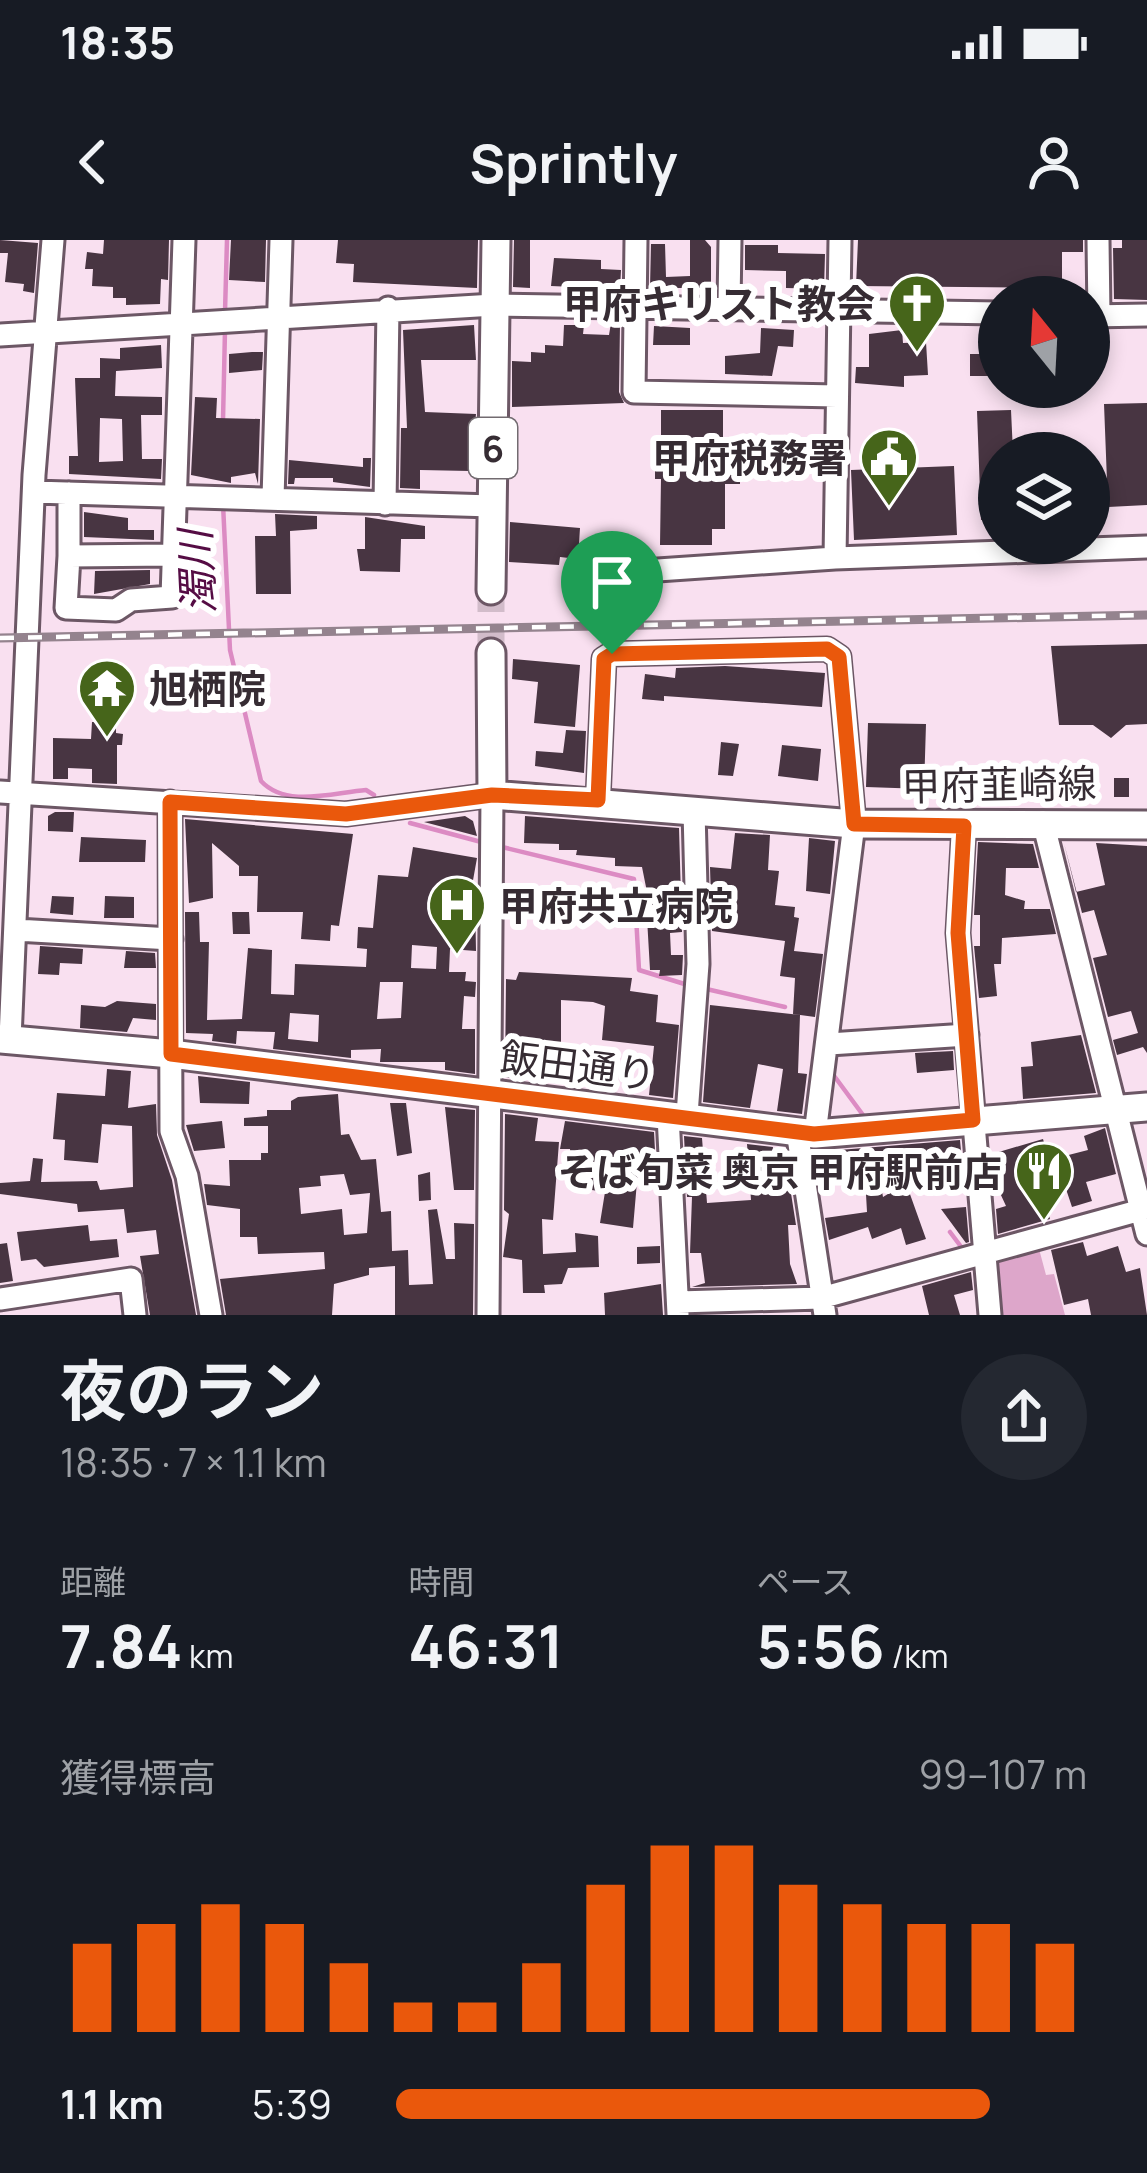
<!DOCTYPE html>
<html lang="ja">
<meta charset="utf-8">
<style>
body{margin:0;font-family:Manrope,"Noto Sans JP",sans-serif;background:#242831;color:#f1f3f6;height:100vh;display:flex;flex-direction:column;font-size:45px;white-space:nowrap}
*{box-sizing:border-box;margin:0}
p{font-size:39px;color:#9ea1a6}
.icon{flex:none;width:66px;height:66px;fill:none;stroke:currentColor;stroke-width:2;stroke-linecap:round;stroke-linejoin:round}
.map{position:relative;height:1075px;overflow:hidden}
.sheet{display:flex;flex-direction:column;background:#171b24;flex:1}
.sheet>*{flex:none}
.needle{width:78px;rotate:342deg}
.fabs{position:absolute;left:978px;top:36px;display:grid;gap:24px}
.fabs a{display:grid;place-items:center;width:132px;height:132px;border-radius:50%;background:#171b24;box-shadow:0 6px 18px #0003;font-size:60px}
.pin{position:absolute;display:grid;place-items:center;width:102px;height:102px;color:#fff;margin:-123px -51px;border-radius:50% 50% 50% 0;rotate:-45deg;box-shadow:0 0 12px #0007}
.pin .icon{rotate:45deg}
.round{display:grid;place-items:center;flex:none;width:126px;height:126px;border-radius:63px;background:#242831}
.headline{display:flex;align-items:center;justify-content:space-between;height:204px;padding:0 60px}
h1{font-size:66px;font-weight:700;line-height:90px}
.metrics{display:grid;grid-template-columns:repeat(3,1fr);gap:18px;height:204px;padding:12px 60px}
.metrics div{display:grid;align-content:center}
.metrics b{font-size:60px;font-weight:700}
.metrics small{font-size:33px;font-weight:400}
.metrics p{font-size:33px}
.chart{height:336px;padding:24px 60px}
.chart p{display:flex;justify-content:space-between}
.chart svg{width:100%;height:216px;margin-top:12px;stroke:#ea580c;stroke-width:6}
ul{padding:0 60px;list-style:none;font-size:39px}
li{display:grid;grid-template-columns:192px 144px 1fr;align-items:center;height:90px}
li i{height:30px;border-radius:15px;background:#ea580c}
.status{display:flex;justify-content:space-between;align-items:center;height:84px;padding:0 60px;background:#171b24;direction:ltr}
.status svg{height:33px;fill:currentColor}
header{display:flex;justify-content:space-between;align-items:center;height:156px;padding:0 60px;background:#171b24;font-size:54px;font-weight:700}
.map>svg:first-child{display:block}
.green{fill:#dda6ca}
.lines{fill:none;stroke-linecap:round;stroke-linejoin:round}
.stream{stroke:#dc8bc3;stroke-width:4.5}
.building{fill:#483542;fill-rule:evenodd}
.major-tunnel{stroke:#d2bcca;stroke-width:27;stroke-dasharray:27 14;stroke-linecap:butt}
.minor-casing{stroke:#6c5765;stroke-width:27}
.major-casing{stroke:#6c5765;stroke-width:33}
.minor{stroke:#fff;stroke-width:21}
.major{stroke:#fff;stroke-width:27}
.rail-casing{stroke:#94838e;stroke-width:9}
.rail{stroke:#fff;stroke-width:4.5;stroke-dasharray:14;stroke-linecap:butt}
.route-casing{stroke:#fff;stroke-width:24}
.route{stroke:#ea580c;stroke-width:15}
.labels{text-anchor:middle;dominant-baseline:central;stroke-width:12;stroke-linejoin:round;paint-order:stroke}
.shield{fill:#fff;stroke:#726b70;stroke-width:3}
.shield-label{font-size:36px;font-weight:bold;fill:#362c33}
.poi-label{font-size:39px;font-weight:bold;fill:#362c33;stroke:#fff;text-anchor:end}
.street-label{font-size:39px;fill:#362c33;stroke:#fff}
.water-label{font-size:42px;font-style:italic;fill:#550c44;stroke:#fff}
</style>
<div class="status"><b>18:35</b><svg viewBox="0 0 49 12"><path d="M0 12V9h3v3zM5 12V6h3v6zM10 12V3h3v9zM15 12V0h3v12zM26 1h20v11H26zM47 4h2v5h-2z"/></svg></div>
<header><svg class="icon" aria-label="back" viewBox="0 0 24 24"><path d="M15 5l-7 7 7 7"/></svg>Sprintly<svg class="icon" aria-label="person" viewBox="0 0 24 24"><circle cx="12" cy="8" r="4"/><path d="M4 21q1-7 8-7t8 7"/></svg></header>
<div class="map">
<svg width="1147" height="1075" viewBox="0 0 1147 1075">
<rect width="100%" height="100%" fill="#f9e0f0"/>
<path class="green" d="M1038,1005L1046,1035L1054,1034L1065,1075H996L989,1019Z"/>
<g class="lines">
<path class="stream" d="M225,72L227,0
M223,180L225,90
M223,264L230,410L261,541C286,568 331,553 366,550L374,555
M410,583L485,603
M502,607L634,639L639,730L691,746
M702,748L785,767
M832,833L863,875
M950,992L965,1012"/>
</g>
<path class="building" d="M0,0L38,3L34,53L23,51L24,44L5,42L8,13H0Z
M104,0H169L168,40L161,39L160,64L126,65V58H113V47L92,46L93,29H85L87,12L103,14Z
M231,0H266L265,42L229,40Z
M338,0H478L477,48L353,42L354,24L336,23Z
M514,0H530V48L513,47Z
M690,0H705L711,7V48H650L651,4H665L666,37L690,36Z
M858,0H1083V12H1062V48L856,46Z
M1122,0H1147V60L1114,59L1113,8H1122Z
M745,5H778V13L825,14L824,49L786,48V31L745,30Z
M554,18L601,20V29L621,30L620,49L551,46Z
M611,83L620,84L619,152L624,163L512,167V121L531,122V112L545,113V105L563,106L564,85H584L583,94L609,95Z
M474,85L476,120H421L425,172L476,174L470,231L420,230V249L400,248L401,188H407L403,90Z
M654,86L690,88V105H653Z
M761,88L794,90L793,107L778,106L772,136L725,134V116L760,113Z
M984,88H999V136H970V114H984Z
M902,90L903,103L926,102L928,135L904,136V147L855,143L856,127H869V94Z
M161,105L162,128L116,131L115,156L162,157V175H141L142,219H162L161,239L69,234V216H78L75,138H100V118L120,119V108ZM100,178L122,179L123,221L99,222Z
M252,112H263L262,130L229,133V114Z
M195,157L217,158L216,178L260,179L258,244L255,233L231,237V243L191,235Z
M1147,163V265L1108,267L1104,164Z
M661,170H723V214H740V244H725V289H712V305H660L661,239H655V212H661Z
M1011,170L1013,213H999V279L981,280L977,171Z
M363,218H371L370,247L333,242V238H295L294,244H288L289,220L363,227Z
M954,226L957,295L854,300L851,230Z
M84,272L128,278V290H154V300L84,297Z
M275,274L317,276V289L290,291L291,354H256L255,296H276Z
M365,277L425,286V299H401L400,332L360,331L357,309H365Z
M510,282L580,288L578,319L560,317L559,325L509,322Z
M150,330V344L94,354L95,331Z
M1147,404V484L1126,485L1111,498L1093,485H1059L1051,406Z
M513,419L580,425L575,487L534,483L538,442L512,439Z
M725,426L825,433L822,467L664,456V461L642,459L645,434L675,438L676,428Z
M92,482L116,483V493L123,494L122,505H117V544L92,543V529L68,528V539H53V498L91,499Z
M868,483L926,484L924,549L866,547Z
M566,490L586,491L584,533L535,526L536,511L563,513Z
M721,502L739,504L733,536L718,535Z
M782,505L821,509L818,541L778,536Z
M1114,538H1129V557H1114Z
M55,572H74L73,592L48,591V576Z
M465,576L473,581L477,596L424,582Z
M525,576L679,588L682,692L670,693L671,715H683L682,735L659,736L660,730H650L647,678L652,677L642,627L615,626V618L576,615L577,610H559V604L524,603Z
M185,579L353,594L339,686L331,685L330,701L301,699L303,672H257L258,636H239V626L212,603L213,658L189,663Z
M735,593L770,595L768,630L779,631L775,665L795,667L794,677L799,678L794,711L823,714L815,777L793,774L795,738L780,736L785,701L712,691L710,627L731,629Z
M81,597L146,600L145,622H79Z
M809,598L835,601L830,654L806,651Z
M978,602L1033,604L1039,628H1006L1005,655L1025,661L1024,669H1050L1056,694L1002,698L1001,724H994L997,756L979,758L974,706H980V675H974Z
M1064,603L1076,652L1105,645L1096,603L1147,606V813L1143,807L1117,815L1113,800L1138,793L1131,771L1108,777L1093,718L1107,715L1094,670L1082,673Z
M413,607L477,618L470,657L475,658L476,711L450,709L449,732H466L465,741L476,742L475,757L464,756L462,789H475V834L445,830V822H380L381,809L351,810V818L273,809L275,792L237,791L236,804L212,801L213,794L186,793L185,672H199L200,702H209L207,780L242,779L248,708L272,710L271,754L294,755L295,724L366,727L367,709L357,708L358,687L373,688L378,635L408,637ZM412,705L437,707L436,729L411,728ZM380,742H403L401,778L377,779ZM290,773L319,775L318,802L288,799Z
M52,656L74,657L73,675L50,673Z
M105,656L134,657V678H104Z
M232,672H249L250,694H233Z
M40,706L83,709L82,724L60,723L59,735L38,734Z
M126,711L155,713L156,728H124Z
M519,732L632,738L630,751L658,755L656,782L679,785L673,858L649,855L654,806L602,800L605,766L593,762L561,760V844L505,837L506,739L516,740Z
M117,761L156,764V780L133,778L127,792L80,788L81,765L105,767Z
M710,765L800,775L798,833L807,834L802,874L777,871L783,829L758,824L750,868L703,862Z
M1081,795L1096,853L1023,859L1021,827L1033,826L1031,802Z
M953,811L954,830L917,833L915,813Z
M107,829L131,831L128,868L156,864L157,895L172,940L196,1075H150L140,1016L159,1014L156,990L127,993L124,969L78,972L77,964L0,954V943L30,941L33,918L43,919L41,942L97,941L100,950L133,947L132,886L102,884L98,923L64,920L65,900L53,899L57,853L105,856Z
M198,836L250,842L249,864L200,863Z
M338,854L341,895L349,894L361,920L376,919L381,972L391,971L392,1011L408,1010L409,1045L433,1044L428,970L437,969L446,1019H455L454,983L474,984L473,1075H395V1026L369,1028V1035L334,1044L332,1075H226L220,1039L325,1029L324,1012L258,1014L257,997H240V969L207,965L204,944L230,946L229,920H261V913H268V886H244V878L267,876V870H291V861L298,857ZM344,934L350,955L370,953L367,993L344,995L342,969L301,974L299,948L321,946L320,936Z
M390,863H406L412,913L397,916Z
M445,867L475,870L474,950H454Z
M505,874L538,878L535,901L559,902L553,980L542,979L543,1014L576,1012L575,993L598,996L599,1027L568,1028L562,1044L544,1045L545,1053H523L522,1020L503,1017L509,974L504,970Z
M222,881L225,908L194,911L186,885Z
M565,881L654,892L656,929L638,930L633,988L600,983L605,952L572,947L570,909H560Z
M1105,888L1116,934L1086,942L1092,961L1072,967L1065,946L1042,953L1050,979L998,994L996,969L1006,966L994,940L992,914L1043,899L1049,920L1088,910L1084,896Z
M684,896L702,898L707,963L751,960L747,904L773,907L770,929L787,928L796,985H788L790,1024L797,1044L692,1047L705,1043L701,1013H690L692,957H687Z
M960,900L963,933L920,936L901,914L876,917L883,957L906,943L926,999L906,1005L901,988L872,999L868,987L829,1000L825,978L867,972L864,919L832,918V923L817,924L815,912Z
M430,932L431,960L419,961L418,935Z
M966,967L969,1002L966,1003L941,969Z
M88,985L90,1001L117,999L119,1017L44,1027L36,1019L21,1021L17,992Z
M1083,1002L1087,1016L1118,1006L1126,1032L1140,1028L1147,1075H1091L1088,1059L1064,1065L1051,1010Z
M7,1003L13,1041L0,1043V1004Z
M660,1006V1023L637,1024V1007Z
M971,1032L973,1050L954,1055L960,1075H929L922,1046Z
M661,1044L663,1075H605L604,1053Z"/>
<g class="lines">
<path class="major-tunnel" d="M491,413V350"/>
<defs>
<path id="minor" d="M636,0L634,152L837,156
M1098,0L1099,76
M729,66L730,0
M1089,76L1147,75
M0,95L494,65L999,73
M34,252L492,266
M69,253V316L172,315
M273,258L281,0
M385,264L388,68
M69,316L66,368L116,370L131,360L172,357L184,0
M835,318L840,0
M643,331L835,318L1147,307
M0,552L346,574L492,555L488,1075
M598,560L604,419L612,414L827,409L839,417L854,584L815,894
M170,562L171,891L187,936L211,1075
M1043,582L1147,994
M964,586L958,693L990,1075
M16,690L171,699
M10,799L34,235L53,0
M829,804L967,795
M668,875L678,1074
M687,875L698,724L694,571
M797,891L825,1075
M0,1059L131,1039L135,1075
M678,1062L821,1058L1141,970"/>
<path id="major" d="M491,350L496,0
M491,413L492,555L854,584L1147,585
M0,799L171,814L815,894L1147,867"/>
</defs>
<use href="#minor" class="minor-casing"/>
<use href="#major" class="major-casing"/>
<use href="#minor" class="minor"/>
<use href="#major" class="major"/>
<defs>
<path id="rail" d="M0,398L1147,375"/>
</defs>
<use href="#rail" class="rail-casing"/>
<use href="#rail" class="rail"/>
</g>
<g class="lines">
<defs>
<path id="route" d="M827,409L839,417L854,584L964,586L958,693L973,880L814,894L171,814L170,562L346,574L492,555L598,560L604,419L612,414Z"/>
</defs>
<use href="#route" class="route-casing"/>
<use href="#route" class="route"/>
</g>
<defs>
<symbol id="church-pin" viewBox="-11 -11 22 30"><path d="M0 17L-7.5 6A9.5 9.5 0 1 1 7.5 6Z" fill="#46651a" stroke="#fff"/><path d="M-1.2-6h2.4v3.5h3.3v2.4h-3.3V6h-2.4V-.1h-3.3v-2.4h3.3Z" fill="#fff"/></symbol>
<symbol id="civic-pin" viewBox="-11 -11 22 30"><path d="M0 17L-7.5 6A9.5 9.5 0 1 1 7.5 6Z" fill="#46651a" stroke="#fff"/><path d="M-.6-6.5H3V-4.5H.6V-3L4-1V1h2V6H-6V1h2V-1L-.6-3ZM-1.2 2.5V6h2.4V2.5Z" fill="#fff"/></symbol>
<symbol id="temple-pin" viewBox="-11 -11 22 30"><path d="M0 17L-7.5 6A9.5 9.5 0 1 1 7.5 6Z" fill="#46651a" stroke="#fff"/><path d="M0-6L5-2H3V0L6.5 2.5H4V6H1.5V3h-3V6H-4V2.5H-6.5L-3 0V-2H-5Z" fill="#fff"/></symbol>
<symbol id="hospital-pin" viewBox="-11 -11 22 30"><path d="M0 17L-7.5 6A9.5 9.5 0 1 1 7.5 6Z" fill="#46651a" stroke="#fff"/><path d="M-5-5h3v3.5h4V-5h3V5h-3V1.5h-4V5h-3Z" fill="#fff"/></symbol>
<symbol id="restaurant-pin" viewBox="-11 -11 22 30"><path d="M0 17L-7.5 6A9.5 9.5 0 1 1 7.5 6Z" fill="#46651a" stroke="#fff"/><path d="M-5-6h1v4h1v-4h1v4h1v-4h1v5L-1.5 .5V6h-2V.5L-5-1ZM5-6V6H3V1.5H1.5Q1.5-4 5-6Z" fill="#fff"/></symbol>
</defs>
<g fill-rule="evenodd">
<use href="#church-pin" x="884" y="30" width="66" height="90"/>
<use href="#civic-pin" x="856" y="184" width="66" height="90"/>
<use href="#temple-pin" x="74" y="415" width="66" height="90"/>
<use href="#hospital-pin" x="424" y="632" width="66" height="90"/>
<use href="#restaurant-pin" x="1011" y="898" width="66" height="90"/>
</g>
<g class="labels">
<rect class="shield" x="469" y="178" width="48" height="60" rx="9"/>
<g class="shield-label">
<text x="493" y="208">6</text>
</g>
<g class="poi-label">
<text x="875" y="63">甲府キリスト教会</text>
<text x="847" y="217">甲府税務署</text>
<text x="149" y="448" text-anchor="start">旭栖院</text>
<text x="499" y="665" text-anchor="start">甲府共立病院</text>
<text x="1002" y="931">そば旬菜 奥京 甲府駅前店</text>
</g>
<g class="street-label">
<text transform="translate(999 544) rotate(-1)">甲府韮崎線</text>
<text transform="translate(578 825) rotate(7)">飯田通り</text>
</g>
<g class="water-label">
<text transform="translate(196 332) rotate(-93)">濁川</text>
</g>
</g>
</svg>
<div class="fabs">
<a><svg class="needle" viewBox="-14 -14 28 28"><path d="M0-13l5 13h-10z" fill="#e53935"/><path d="M0 13l5-13h-10z" fill="#9ea1a6"/></svg></a>
<a><svg class="icon" aria-label="layers" viewBox="0 0 24 24"><path d="M12 4l9 5-9 5-9-5zM3 14l9 5 9-5"/></svg></a>
</div>
<div class="pin" style="left:612px;top:414px;background:#1e9e55"><svg class="icon" aria-label="arrive" viewBox="0 0 24 24"><path d="M6 21V4h12l-3 4 3 4H6"/></svg></div>
</div>
<section class="sheet">
<div class="headline"><div><h1>夜のラン</h1><p>18:35 · 7 × 1.1 km</p></div><a class="round"><svg class="icon" aria-label="share" viewBox="0 0 24 24"><path d="M12 15V3M7 8l5-5 5 5M5 13v7h14v-7"/></svg></a></div>
<div class="metrics">
<div><p>距離</p><b>7.84<small> km</small></b></div>
<div><p>時間</p><b>46:31</b></div>
<div><p>ペース</p><b>5:56<small> /km</small></b></div>
</div>
<div class="chart"><p><span>獲得標高</span>99–107 m</p>
<svg viewBox="0 0 160 44" preserveAspectRatio="none"><path d="M5 44V26M15 44V22M25 44V18M35 44V22M45 44V30M55 44V38M65 44V38M75 44V30M85 44V14M95 44V6M105 44V6M115 44V14M125 44V18M135 44V22M145 44V22M155 44V26"/></svg>
</div>
<ul>
<li><b>1.1 km</b>5:39<i style="width:86%"></i></li>
</ul>
</section>
